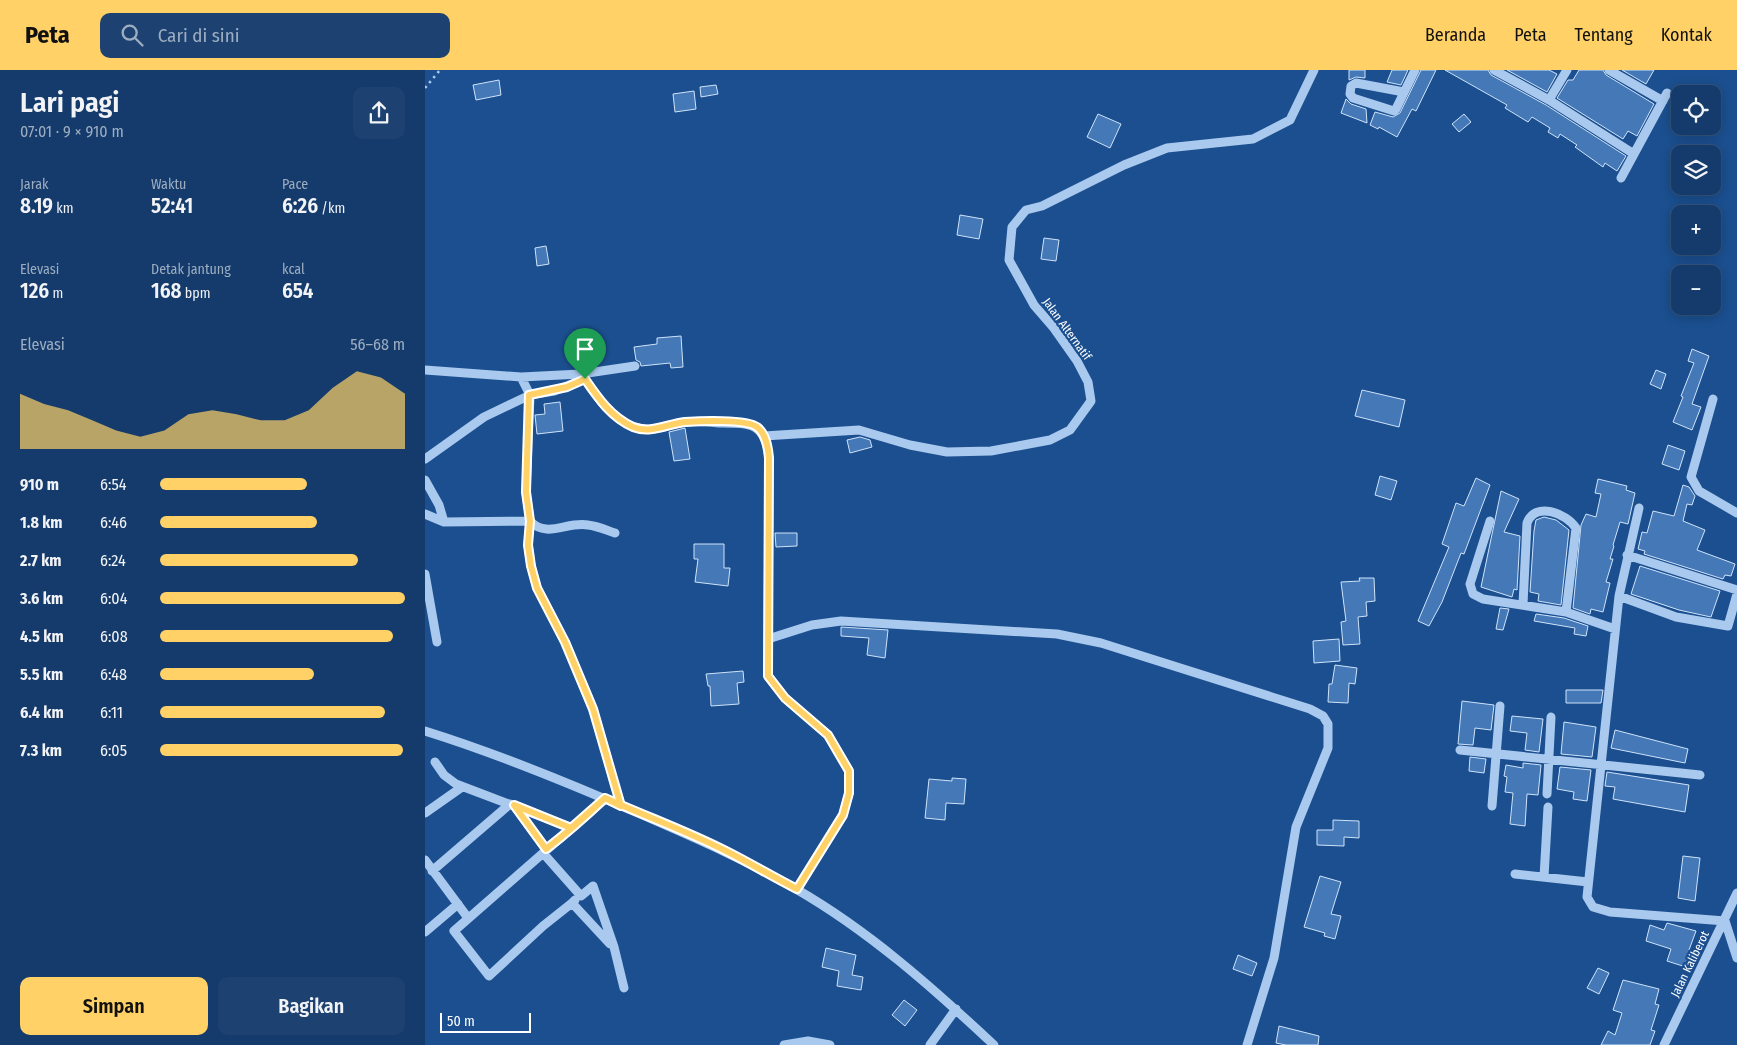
<!DOCTYPE html>
<html lang="id">
<meta charset="utf-8">
<style>
body{margin:0;font-family:"Fira Sans Condensed",sans-serif;background:#1d4271;color:#f1f3f6;height:100vh;display:flex;flex-direction:column;font-size:19px;white-space:nowrap}
*{box-sizing:border-box;margin:0}
p{font-size:16px;color:#9dadc1}
.icon{flex:none;width:28px;height:28px;fill:none;stroke:currentColor;stroke-width:2;stroke-linecap:round;stroke-linejoin:round}
.map{position:relative;flex:1;overflow:hidden}
.side{display:flex;flex-direction:column;background:#143b6b;width:425px}
.side>*{flex:none}
.fabs{position:absolute;left:1246px;top:15px;display:grid;gap:10px}
.fabs a{display:grid;place-items:center;width:50px;height:50px;border-radius:10px;background:#143b6b;box-shadow:0 2px 12px #0003,0 0 0 1px #33557e;font-size:25px}
.scale{position:absolute;left:15px;bottom:12px;width:91px;box-sizing:border-box;padding-left:5px;border:2px solid #fff;border-top:0;font-size:14px;line-height:18px;white-space:nowrap;color:#fff;-webkit-text-stroke:4px #1b4f8f;paint-order:stroke}
.pin{position:absolute;display:grid;place-items:center;width:42px;height:42px;color:#fff;margin:-51px -21px;border-radius:50% 50% 50% 0;rotate:-45deg;box-shadow:0 0 5px #0007}
.pin .icon{rotate:45deg}
.round{display:grid;place-items:center;flex:none;width:52px;height:52px;border-radius:10px;background:#1d4271}
.summary{display:flex;align-items:center;justify-content:space-between;height:85px;padding:0 20px}
h1{font-size:28px;font-weight:600;line-height:38px}
.stats{display:grid;grid-template-columns:repeat(3,1fr);gap:8px;height:85px;padding:5px 20px}
.stats div{display:grid;align-content:center}
.stats b{font-size:21px;font-weight:600}
.stats small{font-size:14px;font-weight:400}
.stats p{font-size:14px}
.chart{height:140px;padding:10px 20px}
.chart p{display:flex;justify-content:space-between}
.chart svg{width:100%;height:90px;margin-top:5px;fill:#ffd166;opacity:.7}
.button{display:flex;gap:10px;margin-top:auto;padding:10px 20px}
.button a{flex:1;height:58px;border-radius:10px;background:#ffd166;color:#111;font-size:20px;font-weight:600;line-height:58px;text-align:center}
.button a+a{background:#1d4271;color:#f1f3f6}
ul{padding:0 20px;list-style:none;font-size:16px}
li{display:grid;grid-template-columns:80px 60px 1fr;align-items:center;height:38px}
li i{height:12px;border-radius:6px;background:#ffd166}
header{display:flex;align-items:center;gap:30px;box-sizing:border-box;height:70px;padding:0 25px;background:#ffd166;color:#111}
header strong{font-size:24px}
nav{display:flex;gap:28px;margin-inline-start:auto;font-size:18px}
.search{width:350px;height:45px;background:#1d4271;display:flex;align-items:center;gap:12px;box-sizing:border-box;padding:0 18px;border-radius:10px;color:#9dadc1;font-size:19px}
main{display:flex;flex:1;min-height:0}
.map>svg:first-child{display:block}
.building{fill:#4478b7;stroke:#cfe3fa}
.lines{fill:none;stroke-linecap:round;stroke-linejoin:round}
.path{stroke:#a9c9ee;stroke-width:2.5;stroke-dasharray:2.5 4;stroke-linecap:butt}
.minor{stroke:#a9c9ee;stroke-width:9}
.route-casing{stroke:#fff;stroke-width:10}
.route{stroke:#ffd166;stroke-width:6}
.labels{text-anchor:middle;dominant-baseline:central;stroke-width:4.5;stroke-linejoin:round;paint-order:stroke}
.street-label{font-size:12px;fill:#fff;stroke:#1b4f8f}
</style>
<header>
<strong>Peta</strong>
<div class="search"><svg class="icon" aria-label="search" viewBox="0 0 24 24"><circle cx="10" cy="10" r="6"/><path d="M15 15l6 6"/></svg>Cari di sini</div>
<nav><a>Beranda</a><a>Peta</a><a>Tentang</a><a>Kontak</a></nav>
</header>
<main>
<section class="side">
<div class="summary"><div><h1>Lari pagi</h1><p>07:01 · 9 × 910 m</p></div><a class="round"><svg class="icon" aria-label="share" viewBox="0 0 24 24"><path d="M12 15V3M7 8l5-5 5 5M5 13v7h14v-7"/></svg></a></div>
<div class="stats">
<div><p>Jarak</p><b>8.19<small> km</small></b></div>
<div><p>Waktu</p><b>52:41</b></div>
<div><p>Pace</p><b>6:26<small> /km</small></b></div>
</div>
<div class="stats">
<div><p>Elevasi</p><b>126<small> m</small></b></div>
<div><p>Detak jantung</p><b>168<small> bpm</small></b></div>
<div><p>kcal</p><b>654</b></div>
</div>
<div class="chart"><p><span>Elevasi</span>56–68 m</p>
<svg viewBox="0 0 160 44" preserveAspectRatio="none"><path d="M0 44V17L10 22L20 25L30 30L40 35L50 38L60 35L70 27L80 25L90 27L100 30L110 30L120 25L130 14L140 6L150 9L160 17V44z"/></svg>
</div>
<ul>
<li><b>910 m</b>6:54<i style="width:60%"></i></li>
<li><b>1.8 km</b>6:46<i style="width:64%"></i></li>
<li><b>2.7 km</b>6:24<i style="width:81%"></i></li>
<li><b>3.6 km</b>6:04<i style="width:100%"></i></li>
<li><b>4.5 km</b>6:08<i style="width:95%"></i></li>
<li><b>5.5 km</b>6:48<i style="width:63%"></i></li>
<li><b>6.4 km</b>6:11<i style="width:92%"></i></li>
<li><b>7.3 km</b>6:05<i style="width:99%"></i></li>
</ul>
<div class="button"><a>Simpan</a><a>Bagikan</a></div>
</section>
<div class="map">
<svg width="1312" height="975" viewBox="0 0 1312 975">
<rect width="100%" height="100%" fill="#1b4f8f"/>
<path class="building" d="M924,0H940V8L931,7L924,10Z
M967,0H983L976,15L962,12Z
M996,0H1011L991,41L987,39L972,67L954,57L953,59L945,55L950,42L968,47L975,43Z
M1020,0H1063L1066,5L1121,35L1201,86L1192,101L1180,93L1178,97L1150,77L1152,75L1135,64L1133,68L1123,62L1125,58L1107,47L1103,52L1080,38L1082,35Z
M1082,0H1124L1132,4L1122,22Z
M1154,0H1178L1181,5L1229,34L1212,66L1203,61L1198,69L1132,28L1143,10H1148Z
M1197,0H1229L1221,14Z
M74,10L76,25L51,30L48,15Z
M291,15L293,24L276,27L275,17Z
M269,21L271,39L250,42L248,24Z
M921,29L926,34L941,39L942,53L916,43Z
M673,44L696,54L685,78L662,67Z
M1039,44L1046,52L1034,62L1027,54Z
M535,145L558,149L554,169L532,165Z
M619,168L634,170L631,191L616,189Z
M121,176L124,194L112,196L110,178Z
M256,266L258,297L246,298L245,293L216,296L215,292L211,290L209,277L232,274V268Z
M1267,279L1284,286L1267,334L1276,337L1267,360L1248,352L1258,327L1256,326L1269,293L1263,291Z
M1231,300L1241,304L1236,319L1225,314Z
M937,320L980,330L974,357L930,346Z
M135,332L138,361L112,364L110,345L120,344L119,334Z
M260,358L265,389L249,391L244,362Z
M435,367L445,370L447,377L425,383L422,370Z
M1243,375L1260,381L1254,400L1237,394Z
M955,406L972,411L966,430L950,425Z
M1051,408L1065,415L1039,484L1036,483L1017,532L1004,556L993,551L1024,477L1017,474L1031,433L1039,436Z
M1173,409L1202,416L1201,420L1210,423L1203,454L1195,452L1188,475L1189,476L1185,489H1188L1181,512L1185,513L1178,542L1166,539L1165,544L1148,538L1156,455L1161,444L1171,447L1176,424L1170,423Z
M1258,415L1264,417L1270,426L1267,435L1262,434L1258,451L1280,460L1272,480L1310,494L1306,506L1300,505L1298,509L1219,484L1220,481L1213,479L1217,462L1222,463L1228,441L1249,446Z
M1076,421L1094,429L1079,462L1095,466L1092,520L1089,519L1087,527L1056,517Z
M1119,447L1131,450L1144,460L1136,535L1113,531L1114,524L1105,522L1109,461L1111,450Z
M350,463H372V476L351,477Z
M269,474H299V498H305L303,516L270,512L273,489H269Z
M1215,496L1295,521L1286,547L1254,540L1206,524Z
M934,508H949L950,531L941,532L942,546L933,547L935,574L918,575L916,552L921,551L916,512L935,511Z
M1075,538L1084,539L1078,560L1071,559Z
M1111,544L1139,548L1163,556L1161,566L1149,564L1150,558L1109,551Z
M416,557L463,560L460,588L442,585L444,568L416,566Z
M914,569L915,591L889,593L888,571Z
M910,595L932,598L930,614L924,613L923,633L903,632L904,614H907Z
M318,601L319,612L312,613L314,634L286,636L285,616H283L281,604Z
M1141,620H1178L1176,633H1141Z
M1037,631L1069,635L1066,660L1050,658L1048,675L1033,674Z
M1087,646L1118,649L1114,682L1100,680L1102,663L1085,661Z
M1139,652L1171,657L1167,687L1136,684Z
M1190,660L1263,679L1260,693L1186,678Z
M1045,687L1061,689L1059,703L1044,701Z
M1098,693L1116,695L1113,725L1102,724L1100,756L1085,754L1088,723L1080,722L1082,707L1079,706L1081,695L1098,698Z
M1135,697L1166,700L1162,731L1148,729L1149,722L1132,719Z
M1182,702L1264,715L1260,742L1188,729L1190,717L1180,716Z
M527,708L541,709L539,734L521,733L520,750L500,748L504,709L527,711Z
M908,750L934,751V768L919,767V776L892,775V760H908Z
M1258,786L1275,788L1270,831L1253,828Z
M895,806L916,812L906,844L916,846L910,869L899,866L900,863L879,857Z
M1242,853L1271,861L1264,880L1270,882L1264,898L1242,891L1246,879L1221,871L1225,855L1239,860Z
M401,878L431,885L427,905L438,907L436,920L412,916L414,901L397,897Z
M813,885L832,893L827,906L808,899Z
M1173,898L1184,903L1174,924L1162,918Z
M1198,910L1234,919L1230,934L1234,935L1226,960L1230,961L1225,975H1176L1183,961L1190,965L1197,943L1188,940Z
M479,930L492,940L480,956L467,945Z
M854,956L894,966L893,975H861L851,973Z"/>
<g class="lines">
<path class="path" d="M0,18L15,0"/>
<path class="minor" d="M1069,0L1124,30L1209,84
M1184,0L1238,31
M979,22L931,13L926,16L925,24L928,28L969,41L971,39L990,0
M1124,30L1142,0
M1196,108L1242,23
M0,300L96,307L156,304L210,296
M156,304C170,324 186,350 210,357C228,363 242,355 259,352C270,351 283,352 294,353C325,353 340,352 344,388L343,606L360,628L403,665L424,701V723L418,745L372,819
M96,307L105,325L101,422L105,451L103,475L106,496L112,518L140,572L168,639L196,736
M1288,329L1266,407L1274,421L1312,443
M339,366L434,360L485,375L522,382L566,381L625,370L645,360L666,331L663,312L652,291L628,257L609,235L584,190L587,157L601,140L617,136L699,95L742,78L828,69L865,50L889,0
M0,389L59,347L105,325L129,321L160,309
M0,410L14,435L19,452L105,451C122,469 142,451 163,455C172,456 181,460 190,463
M1214,438L1194,526L1162,827L1168,837L1185,842L1300,851L1312,888
M0,444L19,452
M1065,451L1045,514L1048,524L1058,529L1141,542L1190,559
M1202,485L1312,520
M0,504L12,572
M1194,526L1251,547L1303,556L1312,524
M1098,534L1102,453C1110,431 1141,443 1151,458L1141,542
M343,569L387,555L416,551L632,564L676,573L885,639L898,646L903,654V678L871,757L849,888L822,975
M0,661C74,684 144,713 215,744C268,767 321,790 371,819C444,861 508,918 569,975
M1035,680L1275,705
M10,692L19,705L31,714L147,758
M1122,724L1126,647
M89,735L121,779
M1067,736L1075,636
M0,743L37,717
M118,783L156,826L168,816L189,877L199,918
M0,790L43,848
M7,801L85,734
M1090,804L1163,812
M1119,807L1123,737
M150,830L147,833L185,874
M147,833L118,856L64,906L29,861L180,729
M0,862L33,834
M359,975L383,971L405,975
M505,975L531,939
M1239,975L1312,823"/>
</g>
<g class="lines">
<defs>
<path id="route" d="M160,309L142,317L104,325L101,422L105,451L103,475L106,496L112,518L140,572L168,639L196,736L180,728L146,758L89,735L121,779C142,763 161,746 180,728C220,746 262,761 301,781C325,793 348,807 372,819L418,745L424,723V701L403,665L360,628L343,606L344,388C343,377 341,364 332,357C321,349 275,351 260,352C242,354 226,364 208,357C186,347 173,328 160,309"/>
</defs>
<use href="#route" class="route-casing"/>
<use href="#route" class="route"/>
</g>
<g class="labels">
<g class="street-label">
<text transform="translate(642 259) rotate(54)">Jalan Alternatif</text>
<text transform="translate(1265 894) rotate(-64)">Jalan Kaliberot</text>
</g>
</g>
</svg>
<div class="fabs">
<a><svg class="icon" aria-label="locate" viewBox="0 0 24 24"><circle cx="12" cy="12" r="6"/><path d="M12 2v4M12 18v4M2 12h4M18 12h4"/></svg></a>
<a><svg class="icon" aria-label="layers" viewBox="0 0 24 24"><path d="M12 4l9 5-9 5-9-5zM3 14l9 5 9-5"/></svg></a>
<a>+</a>
<a>−</a>
</div>
<div class="scale">50 m</div>
<div class="pin" style="left:160px;top:309px;background:#1e9e55"><svg class="icon" aria-label="arrive" viewBox="0 0 24 24"><path d="M6 21V4h12l-3 4 3 4H6"/></svg></div>
</div>
</main>
